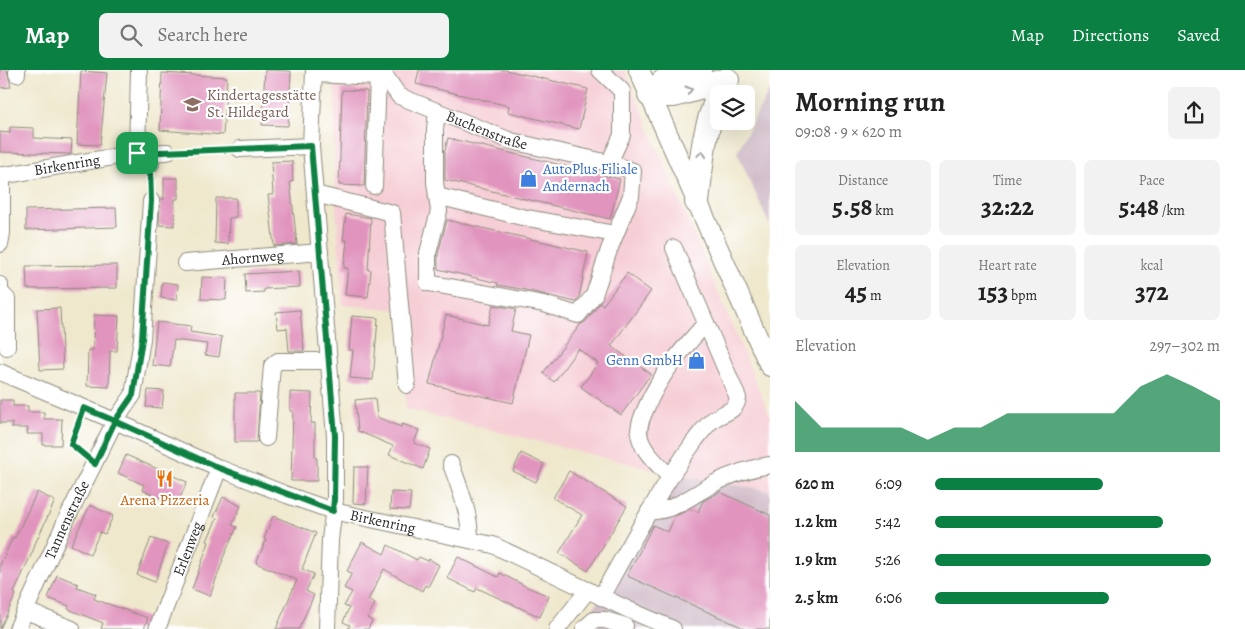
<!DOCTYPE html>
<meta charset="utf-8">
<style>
body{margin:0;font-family:Alegreya,serif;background:#f2f2f2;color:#222;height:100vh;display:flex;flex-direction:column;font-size:19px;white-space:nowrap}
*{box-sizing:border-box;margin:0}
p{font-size:16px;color:#767676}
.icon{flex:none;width:28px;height:28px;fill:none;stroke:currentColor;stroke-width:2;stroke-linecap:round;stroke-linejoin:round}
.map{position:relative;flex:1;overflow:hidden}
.drawer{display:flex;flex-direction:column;background:#fff;width:475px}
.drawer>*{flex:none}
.controls{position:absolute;left:710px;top:15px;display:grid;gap:10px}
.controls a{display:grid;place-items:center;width:45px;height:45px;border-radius:8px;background:#fff;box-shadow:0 5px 20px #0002;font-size:25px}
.pin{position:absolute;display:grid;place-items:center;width:42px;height:42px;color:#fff;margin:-21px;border-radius:10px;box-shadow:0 2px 8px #0006}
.round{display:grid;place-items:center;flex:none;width:52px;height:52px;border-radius:8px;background:#f2f2f2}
.headline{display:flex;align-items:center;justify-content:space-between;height:85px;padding:0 25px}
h1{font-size:28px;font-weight:700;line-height:38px}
.metrics{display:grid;grid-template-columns:repeat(3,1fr);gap:8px;height:85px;padding:5px 25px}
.metrics div{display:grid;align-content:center;border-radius:8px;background:#f2f2f2;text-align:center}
.metrics b{font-size:25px;font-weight:700}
.metrics small{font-size:14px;font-weight:400}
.metrics p{font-size:14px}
.chart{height:140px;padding:10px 25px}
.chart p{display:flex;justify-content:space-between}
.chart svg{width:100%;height:90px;margin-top:5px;fill:#0b8043;opacity:.7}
ul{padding:0 25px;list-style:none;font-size:16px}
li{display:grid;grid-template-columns:80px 60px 1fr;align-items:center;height:38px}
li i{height:12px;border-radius:6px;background:#0b8043}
header{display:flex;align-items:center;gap:30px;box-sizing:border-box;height:70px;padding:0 25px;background:#0b8043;color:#fff}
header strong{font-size:24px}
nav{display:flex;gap:28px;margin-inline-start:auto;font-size:18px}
.search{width:350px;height:45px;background:#f2f2f2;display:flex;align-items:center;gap:12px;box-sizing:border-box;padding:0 18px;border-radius:8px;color:#767676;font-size:19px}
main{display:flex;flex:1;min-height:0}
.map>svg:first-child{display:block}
.built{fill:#f6cfd6}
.industrial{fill:#d1bdc9}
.building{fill:#e194be}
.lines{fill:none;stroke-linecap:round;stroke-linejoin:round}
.minor-casing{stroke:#8d8a7c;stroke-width:18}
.major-casing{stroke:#8d8a7c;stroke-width:22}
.highway-casing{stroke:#8d8a7c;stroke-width:26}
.path{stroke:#8d8a7c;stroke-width:2.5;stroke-dasharray:1 4;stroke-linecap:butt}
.minor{stroke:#fff;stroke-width:16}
.major{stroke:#fff;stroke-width:20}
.highway{stroke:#fff;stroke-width:24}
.oneway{stroke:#a0a0a0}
.route-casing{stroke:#fff;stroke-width:10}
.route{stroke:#0b8043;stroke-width:6}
.labels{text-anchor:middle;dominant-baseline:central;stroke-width:4.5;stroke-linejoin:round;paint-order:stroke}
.education-label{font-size:15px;fill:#785e54;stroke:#fff;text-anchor:start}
.street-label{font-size:15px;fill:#2b2b2b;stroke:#fff}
.shop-label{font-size:15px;fill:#366cbe;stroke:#fff;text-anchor:start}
.food-label{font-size:15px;fill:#c56008;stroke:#fff}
</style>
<header>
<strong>Map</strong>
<div class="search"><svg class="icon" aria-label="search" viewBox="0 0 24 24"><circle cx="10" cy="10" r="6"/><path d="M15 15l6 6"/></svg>Search here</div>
<nav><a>Map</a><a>Directions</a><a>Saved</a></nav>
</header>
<main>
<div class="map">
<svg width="770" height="559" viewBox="0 0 770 559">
<rect width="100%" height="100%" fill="#fff"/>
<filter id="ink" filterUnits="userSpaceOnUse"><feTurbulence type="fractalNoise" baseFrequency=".02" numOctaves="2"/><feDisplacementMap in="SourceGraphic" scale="10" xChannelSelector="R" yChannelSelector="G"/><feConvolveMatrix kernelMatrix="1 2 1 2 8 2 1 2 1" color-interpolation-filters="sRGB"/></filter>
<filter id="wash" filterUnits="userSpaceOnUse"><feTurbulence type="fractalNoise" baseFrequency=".0096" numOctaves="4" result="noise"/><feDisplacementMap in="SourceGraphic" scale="20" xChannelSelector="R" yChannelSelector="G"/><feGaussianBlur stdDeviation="1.12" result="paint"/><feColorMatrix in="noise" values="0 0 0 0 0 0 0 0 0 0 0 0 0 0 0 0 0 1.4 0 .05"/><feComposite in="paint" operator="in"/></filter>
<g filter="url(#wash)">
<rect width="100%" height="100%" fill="#efe8cd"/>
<path class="built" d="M335,0H625L770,346V421L675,405L406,339L400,240L343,235L334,108Z"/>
<path class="industrial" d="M770,19V156L737,82Z
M675,405L770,421V559H581Z"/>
<g id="blocks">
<path class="building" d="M0,0H7L11,17L0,18Z
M265,0L291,1L288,56L262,55Z
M419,0H506L588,19L579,59L508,42L509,36L416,14Z
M81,1L107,3L100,75L77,74Z
M162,3L227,7L223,65L160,60Z
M342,20L367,21L364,116L339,115Z
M10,57L34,58V68L72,70L71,84L0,82V62L10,63Z
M448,68L620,109L610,149L445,110V81Z
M292,91L293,111L290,112L297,174L274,176L268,125H273L271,92Z
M164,108H178V129H175L174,156L159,155L160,129H164Z
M216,128H236V147L229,148L228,174L215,173Z
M116,138L117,157L26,160V140Z
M346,144L371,148L368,200H371L368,227L345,225L348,198H344L347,170H343Z
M447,150L588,182L579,228L576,232L521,219L497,215L498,213L438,199V184Z
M117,195V218L27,219L26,196Z
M299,201L300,217L264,219V222L246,223L245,204Z
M627,203L651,221L611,276L651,304L621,345L581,317L598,293L578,279L554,312L543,303L580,255L586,251L600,233L603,235Z
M202,207L227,208L226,230L201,229Z
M162,212L178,214L177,230L161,228Z
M493,235L516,239L511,261L529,265L513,333L429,314L446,245L488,255Z
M60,238L63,299L40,300L37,239Z
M300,240L304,281H289L287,258L278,259L276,242Z
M94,245L119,246L117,281H110L109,317L87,316L88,280H93Z
M352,246L378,248L373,310L350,308L353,280H349Z
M157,252L191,256L190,262L222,267L219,287L205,285L207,274L174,270L170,297L152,295Z
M148,320L164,321L162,338L146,337Z
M290,322L312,323L311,353H315V388H317V411H291L293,341H290Z
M235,323H260L257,372H235Z
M375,328L377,347L401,357L402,354L419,360L414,373L430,379L423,399L389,385L393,376L358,361L355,330Z
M0,330H13V336H28V342H44V349H62L61,375H43V364H27L28,358H12V353H0Z
M521,383L544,394L536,412L513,401Z
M126,385L187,412L177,435L142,420L144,415L118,403Z
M354,397H368L366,434L353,433Z
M569,401L627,436L588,501L559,483L582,445L553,428Z
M37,422L55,431L34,476H35L14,523L16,524L0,559V495L13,467L15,468Z
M391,422L411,423L409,440L390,439Z
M720,422L770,445V559H746L627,506L653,455L668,462L675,446L691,439L698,442L703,431Z
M223,427L241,436L232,455L237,457L222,490H223L210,526L192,519L209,472L207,471L217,448L214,447Z
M90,435L113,446L105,464L100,462L90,484L71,475Z
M273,446L316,463L302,499L314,504L306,521L314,525L299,559H276L297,510L256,493L266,470L264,469Z
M151,468L168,474L155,512L137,505Z
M362,472L384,484L388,475L417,490L419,487L428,491L429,489L439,495L428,517L425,515L422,521L384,499L368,530L375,534L367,548L372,551L368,559H348L350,555L343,552L349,538L344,536L352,522L344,518L352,503L347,501Z
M458,487L498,507L500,503L527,517L549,526L540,547L477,518L475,522L447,508Z
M57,505L78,514L77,517L96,524L94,529L148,548L144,559H101L103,553L68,539L69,536L48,528Z"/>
</g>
</g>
<g filter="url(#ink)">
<use href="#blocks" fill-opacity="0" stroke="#8d8a7c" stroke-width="1"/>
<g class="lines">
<defs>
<g id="minor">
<path d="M17,0V4"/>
<path d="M139,0L137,83L151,94"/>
<path d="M314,0L311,76L335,366V429L330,470L327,559"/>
<path id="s1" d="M381,0L399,26L511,71L609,93L633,101L631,126L609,180L594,225L578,245L544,234L428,213V183L439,141L435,112V59L437,41"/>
<path d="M600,0L622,21V65L609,93"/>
<path d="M314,4L378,7L374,116"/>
<path d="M240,79L311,76"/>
<path id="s2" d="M0,106L137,83L167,82"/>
<path d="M315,124L392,143L407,315"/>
<path d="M437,126L522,147L615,164"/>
<path d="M0,174L2,163V105"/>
<path id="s3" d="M185,193L320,182"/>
<path d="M0,215V222L7,229V277"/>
<path id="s4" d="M0,302L115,351L219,398L287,425L333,441L493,475L627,539L673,559"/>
<path d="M266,368L272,296L278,291H329"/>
<path d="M451,394C460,419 470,443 470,470"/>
<path d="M670,407C660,396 644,383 640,368C637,358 642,347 646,338C661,303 681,281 706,253"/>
<path d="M649,441C673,443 695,423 715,413C732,404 752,398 770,395"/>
<path d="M601,527C631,473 660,419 696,369C701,363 707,354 714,349C724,342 736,342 738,328L674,178"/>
<path d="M26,541L72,559"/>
<path id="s5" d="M17,559L68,446L115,351L133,325L142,269L151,131"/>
<path id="s6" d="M157,559L219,398"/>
<path d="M557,559L588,520"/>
<path d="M584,559L594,550H605L625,556"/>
</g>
<path id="major" d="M639,0L770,296"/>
<path id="highway" d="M658,17L663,12L699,0
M650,25H674L727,10
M697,132C701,96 703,59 719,25"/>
</defs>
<use href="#minor" class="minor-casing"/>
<use href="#major" class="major-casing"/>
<use href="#highway" class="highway-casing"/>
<path class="path" d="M181,82L225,80
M80,351L71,374L84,385"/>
<use href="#minor" class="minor"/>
<use href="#major" class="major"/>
<use href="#highway" class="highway"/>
</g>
<defs><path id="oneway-chevron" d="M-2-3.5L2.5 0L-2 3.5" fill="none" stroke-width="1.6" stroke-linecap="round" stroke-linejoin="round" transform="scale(1.25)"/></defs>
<g class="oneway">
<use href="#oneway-chevron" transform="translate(689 20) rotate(-16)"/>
<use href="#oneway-chevron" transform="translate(702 84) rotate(-82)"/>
</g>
</g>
<g class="lines" filter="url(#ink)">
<defs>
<path id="route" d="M137,83L150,94L151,131L142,269L133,325L115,351L84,338L71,374L95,394L115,351L219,398L333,441L334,429L335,366L311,76L137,83"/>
</defs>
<use href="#route" class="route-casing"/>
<use href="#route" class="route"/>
</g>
<defs>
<symbol id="school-bare" viewBox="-9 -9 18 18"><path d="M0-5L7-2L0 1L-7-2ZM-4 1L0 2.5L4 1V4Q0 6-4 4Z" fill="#8d6e63" stroke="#fff" stroke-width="2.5" paint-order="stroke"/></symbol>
<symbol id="shop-bare" viewBox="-9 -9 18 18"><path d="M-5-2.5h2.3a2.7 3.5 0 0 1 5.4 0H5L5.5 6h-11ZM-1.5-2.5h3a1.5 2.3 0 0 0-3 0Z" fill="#3f7fe0" stroke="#fff" stroke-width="2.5" paint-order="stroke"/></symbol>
<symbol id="restaurant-bare" viewBox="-9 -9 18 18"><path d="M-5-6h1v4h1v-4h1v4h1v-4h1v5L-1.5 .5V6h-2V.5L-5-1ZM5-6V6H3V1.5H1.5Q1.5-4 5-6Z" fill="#e8710a" stroke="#fff" stroke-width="2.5" paint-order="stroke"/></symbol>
</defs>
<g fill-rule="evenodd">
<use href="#school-bare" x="180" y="22" width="25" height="25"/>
<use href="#shop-bare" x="516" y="96" width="25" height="25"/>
<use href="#shop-bare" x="684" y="278" width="25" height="25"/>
<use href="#restaurant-bare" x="152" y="396" width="25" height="25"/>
</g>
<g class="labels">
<g class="education-label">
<text x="207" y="25">Kindertagesstätte<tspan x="207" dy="17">St. Hildegard</tspan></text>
</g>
<g class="street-label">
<text stroke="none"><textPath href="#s1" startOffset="126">Buchenstraße</textPath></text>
<text stroke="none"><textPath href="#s2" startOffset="68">Birkenring</textPath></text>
<text stroke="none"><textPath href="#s3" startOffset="68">Ahornweg</textPath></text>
<text stroke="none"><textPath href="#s5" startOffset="120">Tannenstraße</textPath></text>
<text stroke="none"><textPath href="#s4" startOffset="412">Birkenring</textPath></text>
<text stroke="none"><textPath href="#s6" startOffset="86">Erlenweg</textPath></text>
</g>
<g class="shop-label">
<text x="543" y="99">AutoPlus Filiale<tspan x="543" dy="17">Andernach</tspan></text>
<text x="683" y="290" text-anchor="end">Genn GmbH</text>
</g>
<g class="food-label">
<text x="165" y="430">Arena Pizzeria</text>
</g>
</g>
</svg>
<div class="controls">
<a><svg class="icon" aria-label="layers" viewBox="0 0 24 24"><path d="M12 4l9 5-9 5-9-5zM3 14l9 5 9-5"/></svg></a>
</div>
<div class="pin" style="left:137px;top:83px;background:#1e9e55"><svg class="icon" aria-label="arrive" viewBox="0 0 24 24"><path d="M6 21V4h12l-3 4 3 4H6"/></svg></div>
</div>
<section class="drawer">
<div class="headline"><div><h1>Morning run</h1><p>09:08 · 9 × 620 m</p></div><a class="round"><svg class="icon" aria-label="share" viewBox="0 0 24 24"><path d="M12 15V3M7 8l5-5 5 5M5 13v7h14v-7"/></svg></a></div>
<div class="metrics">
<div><p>Distance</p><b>5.58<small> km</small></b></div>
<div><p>Time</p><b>32:22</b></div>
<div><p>Pace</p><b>5:48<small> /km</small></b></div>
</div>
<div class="metrics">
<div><p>Elevation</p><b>45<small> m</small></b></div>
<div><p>Heart rate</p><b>153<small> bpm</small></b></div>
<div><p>kcal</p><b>372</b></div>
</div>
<div class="chart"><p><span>Elevation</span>297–302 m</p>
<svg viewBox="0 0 160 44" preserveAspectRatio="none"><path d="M0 44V19L10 32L20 32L30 32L40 32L50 38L60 32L70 32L80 25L90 25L100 25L110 25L120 25L130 12L140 6L150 12L160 19V44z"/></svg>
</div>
<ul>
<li><b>620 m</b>6:09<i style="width:59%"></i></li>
<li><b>1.2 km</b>5:42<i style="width:80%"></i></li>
<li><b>1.9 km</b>5:26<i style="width:97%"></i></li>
<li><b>2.5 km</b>6:06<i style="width:61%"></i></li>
</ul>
</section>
</main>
